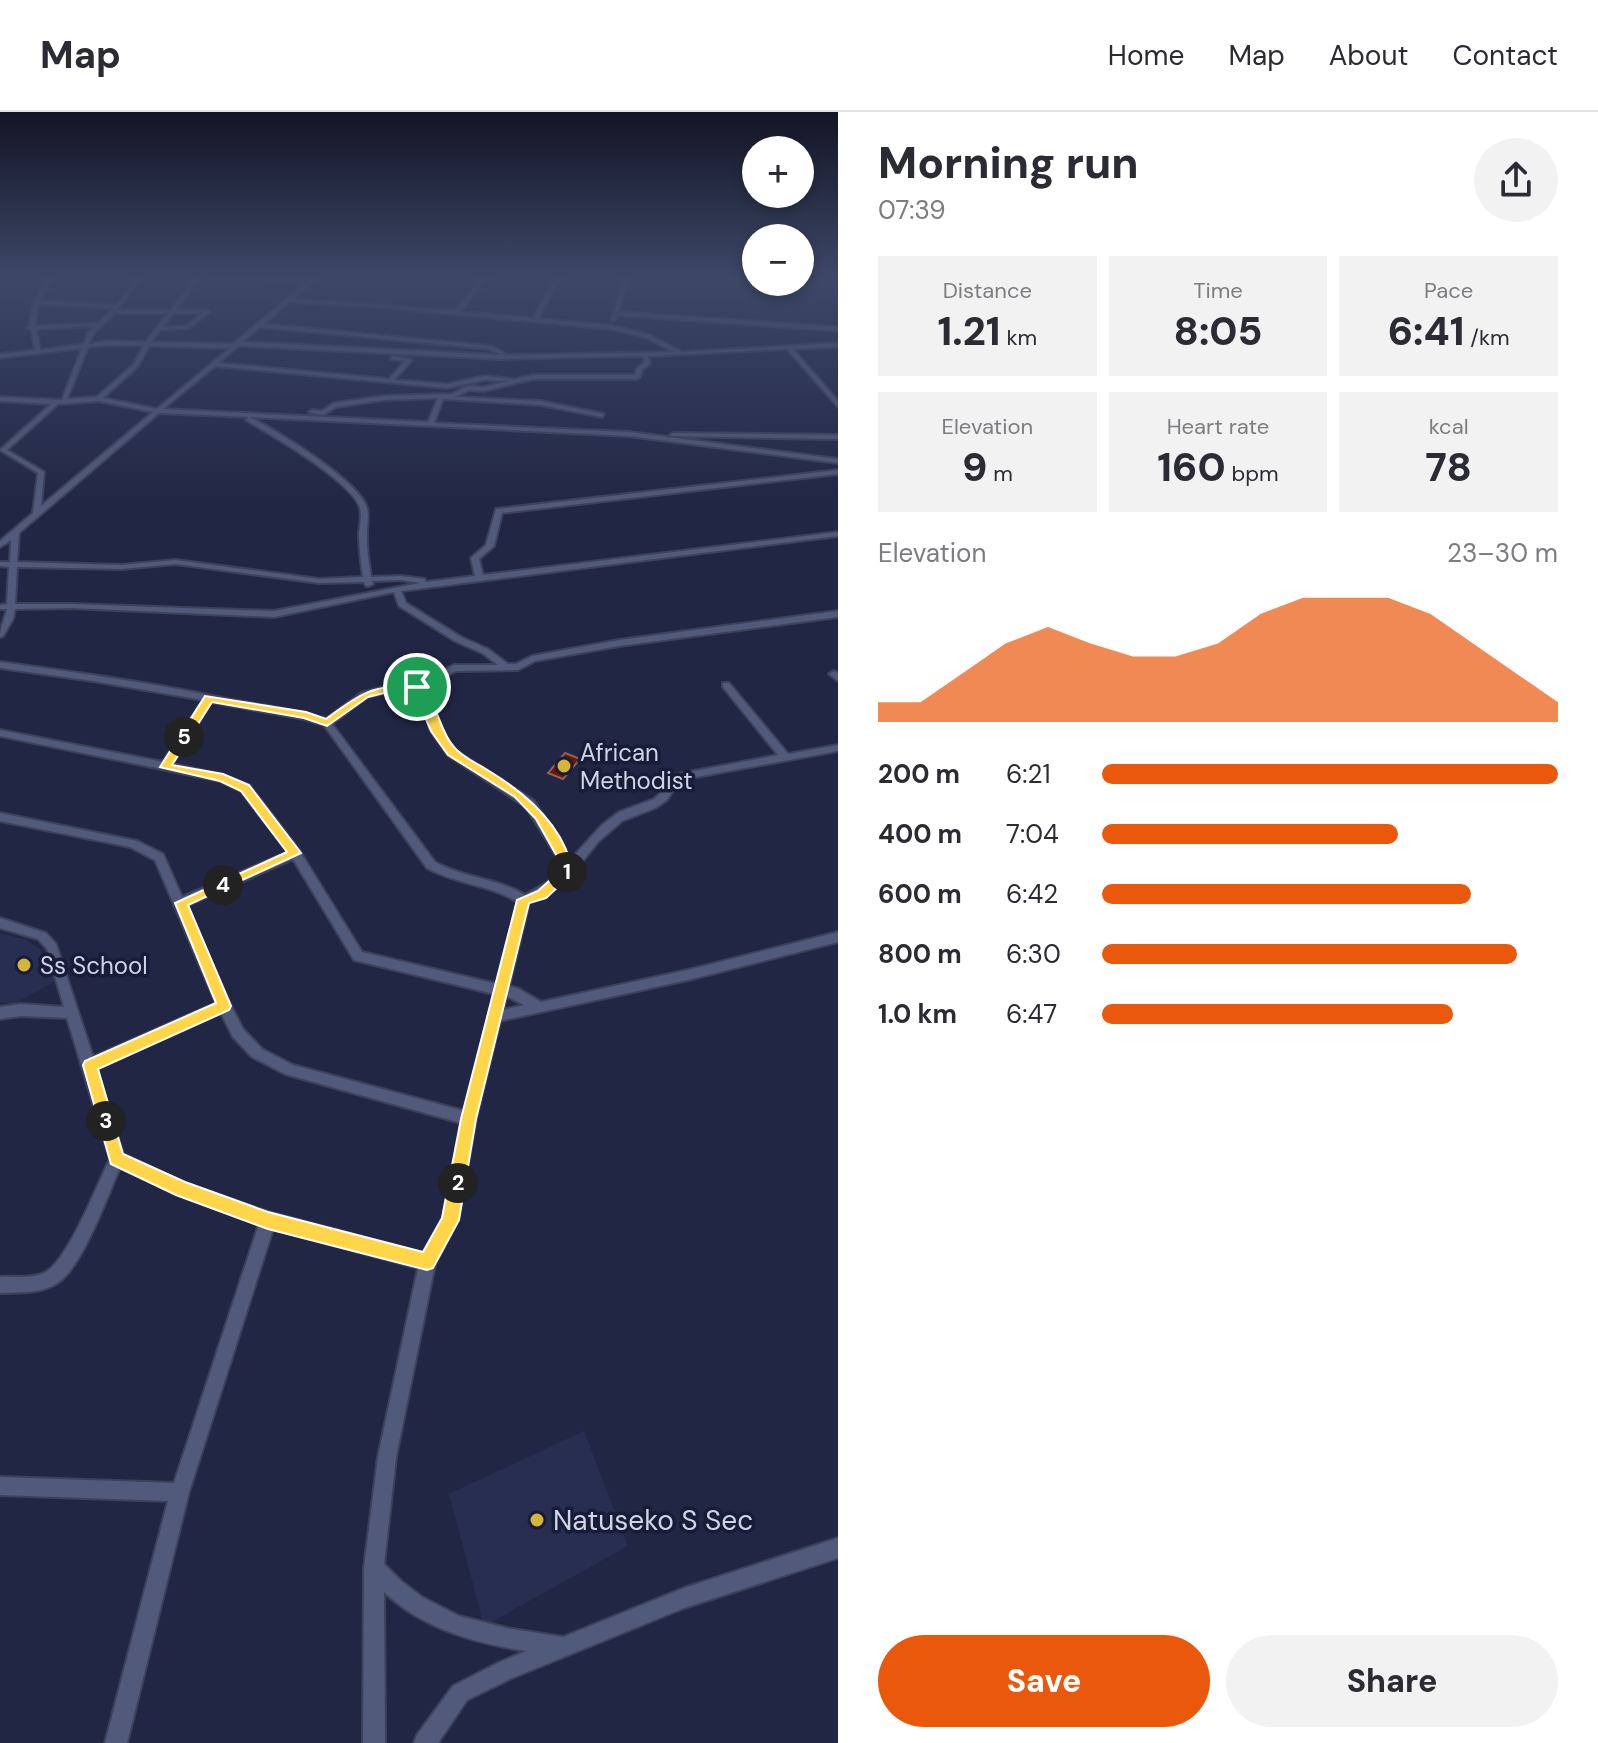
<!DOCTYPE html>
<meta charset="utf-8">
<style>
body{margin:0;font-family:"DM Sans",sans-serif;background:#f2f2f3;color:#2b2b33;height:100vh;display:flex;flex-direction:column;font-size:30px;white-space:nowrap}
*{box-sizing:border-box;margin:0}
p{font-size:26px;color:#7c7c81}
.icon{flex:none;width:44px;height:44px;fill:none;stroke:currentColor;stroke-width:2;stroke-linecap:round;stroke-linejoin:round}
.map{position:relative;flex:1;overflow:hidden}
.details{display:flex;flex-direction:column;background:#fff;width:760px}
.details>*{flex:none}
.tools{position:absolute;left:742px;top:24px;display:grid;gap:16px}
.tools a{display:grid;place-items:center;width:72px;height:72px;border-radius:50%;background:#fff;box-shadow:0 4px 12px #0003;font-size:40px}
.pin{position:absolute;display:grid;place-items:center;width:68px;height:68px;color:#fff;margin:-34px;border:4px solid #fff;border-radius:50%;box-shadow:0 2px 8px #0007}
.km{position:absolute;width:40px;height:40px;margin:-20px;border-radius:50%;background:#222;color:#fff;font-size:22px;line-height:40px;text-align:center}
.round{display:grid;place-items:center;flex:none;width:84px;height:84px;border-radius:42px;background:#f2f2f3}
.head{display:flex;align-items:center;justify-content:space-between;height:136px;padding:0 40px}
h1{font-size:44px;font-weight:800;line-height:60px}
.metrics{display:grid;grid-template-columns:repeat(3,1fr);gap:12px;height:136px;padding:8px 40px}
.metrics div{display:grid;align-content:center;border-radius:0px;background:#f2f2f3;text-align:center}
.metrics b{font-size:40px;font-weight:800}
.metrics small{font-size:22px;font-weight:400}
.metrics p{font-size:22px}
.chart{height:224px;padding:16px 40px}
.chart p{display:flex;justify-content:space-between}
.chart svg{width:100%;height:144px;margin-top:8px;fill:#ea580c;opacity:.7}
.action{display:flex;gap:16px;margin-top:auto;padding:16px 40px}
.action a{flex:1;height:92px;border-radius:48px;background:#ea580c;color:#fff;font-size:32px;font-weight:800;line-height:92px;text-align:center}
.action a+a{background:#f2f2f3;color:#2b2b33}
ul{padding:0 40px;list-style:none;font-size:26px}
li{display:grid;grid-template-columns:128px 96px 1fr;align-items:center;height:60px}
li i{height:20px;border-radius:10px;background:#ea580c}
header{display:flex;align-items:center;gap:48px;box-sizing:border-box;height:112px;padding:0 40px;background:#fff;border-bottom:2px solid #e1e1e2}
header strong{font-size:38px}
nav{display:flex;gap:44px;margin-inline-start:auto;font-size:28px}
main{display:flex;flex:1;min-height:0}
.map>svg:first-child{display:block}
.built{fill:#282e52}
.building{fill:#6d1600;stroke:#8a6258;stroke-width:2}
.lines{fill:none;stroke-linecap:round;stroke-linejoin:round}
.minor-casing{stroke:#3e415a;stroke-width:4}
.minor{fill:#525a7b;fill-rule:evenodd}
.route{fill:#ffd54a;stroke:#fff;stroke-width:2;fill-rule:evenodd}
.poi-dot{fill:#d5b535;stroke:#181c39;stroke-width:3}
.labels{text-anchor:middle;dominant-baseline:central;stroke-width:7;stroke-linejoin:round;paint-order:stroke}
.poi-label{font-size:24px;fill:#cfd4e7;stroke:#181c39;text-anchor:start}
.near-poi-label{font-size:28px;fill:#cfd4e7;stroke:#181c39;text-anchor:start}
</style>
<header>
<strong>Map</strong>
<nav><a>Home</a><a>Map</a><a>About</a><a>Contact</a></nav>
</header>
<main>
<div class="map">
<svg width="838" height="1631" viewBox="0 0 838 1631">
<rect width="100%" height="100%" fill="#212644"/>
<path class="built" d="M0,821L24,827L40,837L56,869L12,893L0,890Z
M584,1319L628,1434L484,1514L449,1382Z"/>
<path class="building" d="M565,641L580,647L563,667L548,661Z"/>
<g class="lines">
<defs>
<path id="minor" d="M49,165H53L39,189L117,193L138,165H142L117,198H171L196,165H200L176,198H208L210,200L189,216L160,218L151,230L233,232L309,168L213,166L211,165H318L293,187L455,199L483,165H487L460,200L533,206L556,165H560L538,207L610,213L649,223L682,240L838,231V235L793,237L838,289V295L787,237L648,244L650,252L642,258L640,265L637,267H533L484,279L469,278L455,285L541,289L604,302L602,305L541,293L443,287L434,311L629,320L838,347V351L629,324L249,305C275,317 360,369 367,396C369,404 367,413 367,421C366,436 369,450 371,465L401,464L425,467V470L475,464L471,446L486,433L496,397L838,358V362L502,401L494,434L479,447L483,463L838,420V424L401,479L406,491L461,525L488,537L508,552H516L532,544L619,528L838,499V505L619,534L535,549L518,558L456,559L422,576L431,590L441,618L456,639L534,689L570,748L602,713L619,700L654,687L662,680L673,663L778,643L723,575V571H729L788,642L838,633V639L680,668L667,688L655,696L622,709L598,730L571,764L543,785L529,791L509,874L519,877L541,890L688,858L838,820V830L688,868L500,909L476,1007L458,1108L435,1152L396,1345L384,1452L401,1469L422,1485L459,1504L507,1516L563,1525L684,1476L838,1426V1446L684,1496L512,1566L467,1588L438,1631H414L417,1623L453,1574L498,1551L526,1539C474,1531 422,1516 384,1480L385,1631H363L364,1456L378,1345L418,1156L273,1117L189,1380L127,1631H105L168,1389L0,1383V1365L174,1371L259,1112L182,1084L120,1056C107,1084 82,1157 56,1172C39,1182 19,1180 0,1181V1165C14,1164 31,1167 44,1161C68,1150 97,1072 110,1047L67,906L21,904L0,907V895L21,892L64,895L47,837L38,827L0,816V806L46,821L56,832L93,945L216,891L155,748L130,735L0,709V701L137,729L163,742L182,785L288,740L241,679L220,669L0,624V618L163,650L203,588L93,569L0,556V550C73,560 147,570 218,585C254,593 291,596 326,607L361,581L388,574L415,572L454,553H498L482,541L455,529L399,494L394,480L274,505L72,496L15,497L13,507L3,524L0,525C0,514 5,507 7,497H0V493L7,492L9,455L0,454V450H10L11,428L0,435V429L33,401L38,361L0,338L51,292L0,289V285L62,288L82,236L0,246V242L35,238L31,217L27,216L30,214C30,195 37,180 49,165ZM290,190L371,194L610,217L645,225L674,240L503,243L504,241L491,234L264,212ZM38,192L114,196L99,211L35,214ZM114,201H168L146,230L107,229L89,232L93,222ZM173,201H203L186,214L163,215ZM96,214L88,221L84,232L40,238L36,217ZM260,215L490,237L501,243L242,230ZM107,233H144L134,252L97,285L67,287L88,235ZM149,234L230,236L157,297L103,286L138,254ZM241,234L499,247L643,244L644,251L637,256L635,263H533L484,275L468,274L452,282L384,284L334,291L322,299L312,298L309,300L323,303L336,295L384,288L438,286L428,310L163,297L215,254L447,276L485,268L510,269L513,267L485,264L447,272L394,268L412,248L393,244L391,247L405,249L389,267L218,251L237,235ZM99,289L153,300L41,394L44,360L7,338L58,292ZM159,301L248,305L246,308C270,322 353,370 360,396C362,404 360,413 359,421C359,436 361,451 363,465L319,467L176,448L121,453L17,450L19,421ZM176,452L319,471L364,470L366,474H369L373,472L372,469L401,468L420,471L274,499L72,492H15L17,455L121,457ZM414,578L421,590L431,619L448,643L526,695L559,748L561,758L548,770L525,783C497,766 463,766 435,750L332,612L367,585L388,580ZM211,590L304,607L324,613L427,756C456,772 490,773 518,790L497,872L362,840L299,738L249,673L223,663L172,652ZM293,747L354,848L494,882L464,999L293,953L262,937L243,917L230,892L186,794ZM506,884L524,893L503,898ZM221,901L233,925L252,945L285,962L461,1011L443,1106L423,1141L268,1100L185,1071L123,1042L96,957Z
M625,165H629L618,200L838,215V219L617,203L615,208H611Z
M673,321L838,323V327L671,324L670,323Z
M834,559L838,561V569L829,562Z"/>
</defs>
<use href="#minor" class="minor-casing"/>
<use href="#minor" class="minor"/>
</g>
<linearGradient id="sky" x2="0" y2="1"><stop stop-color="#121525"/><stop offset="0.42" stop-color="#3d4767"/><stop offset="1" stop-color="#3d4767" stop-opacity="0"/></linearGradient>
<rect width="838" height="393" fill="url(#sky)"/>
<path class="route" d="M417,572C437,584 438,618 454,635C462,645 478,652 489,659C527,682 565,714 573,761L546,786L529,791L476,1007L459,1108L433,1156L427,1158L268,1117L176,1083L111,1052L83,953L85,949L216,891L175,791L287,740L241,679L220,669L160,655L205,584L306,600L326,607C362,580 372,574 417,572ZM414,579L431,619L448,643L515,685L536,707L559,748L560,759L538,779L517,788L461,1007L442,1106L423,1140L268,1100L185,1070L123,1042L98,957L229,898L231,894L188,793L301,741L249,673L223,662L172,653L212,590L304,606L327,614L368,585L388,580Z"/>
<g class="poi-dot">
<circle cx="564" cy="654" r="8"/>
<circle cx="24" cy="853" r="8"/>
<circle cx="537" cy="1408" r="8"/>
</g>
<g class="labels">
<g class="poi-label">
<text x="580" y="640">African<tspan x="580" dy="28">Methodist</tspan></text>
<text x="40" y="853">Ss School</text>
</g>
<g class="near-poi-label">
<text x="553" y="1408">Natuseko S Sec</text>
</g>
</g>
</svg>
<div class="tools">
<a>+</a>
<a>−</a>
</div>
<div class="pin" style="left:417px;top:575px;background:#1e9e55"><svg class="icon" aria-label="arrive" viewBox="0 0 24 24"><path d="M6 21V4h12l-3 4 3 4H6"/></svg></div>
<b class="km" style="left:567px;top:760px">1</b>
<b class="km" style="left:458px;top:1071px">2</b>
<b class="km" style="left:106px;top:1009px">3</b>
<b class="km" style="left:223px;top:773px">4</b>
<b class="km" style="left:184px;top:625px">5</b>
</div>
<section class="details">
<div class="head"><div><h1>Morning run</h1><p>07:39</p></div><a class="round"><svg class="icon" aria-label="share" viewBox="0 0 24 24"><path d="M12 15V3M7 8l5-5 5 5M5 13v7h14v-7"/></svg></a></div>
<div class="metrics">
<div><p>Distance</p><b>1.21<small> km</small></b></div>
<div><p>Time</p><b>8:05</b></div>
<div><p>Pace</p><b>6:41<small> /km</small></b></div>
</div>
<div class="metrics">
<div><p>Elevation</p><b>9<small> m</small></b></div>
<div><p>Heart rate</p><b>160<small> bpm</small></b></div>
<div><p>kcal</p><b>78</b></div>
</div>
<div class="chart"><p><span>Elevation</span>23–30 m</p>
<svg viewBox="0 0 160 44" preserveAspectRatio="none"><path d="M0 44V38L10 38L20 29L30 20L40 15L50 20L60 24L70 24L80 20L90 11L100 6L110 6L120 6L130 11L140 20L150 29L160 38V44z"/></svg>
</div>
<ul>
<li><b>200 m</b>6:21<i style="width:100%"></i></li>
<li><b>400 m</b>7:04<i style="width:65%"></i></li>
<li><b>600 m</b>6:42<i style="width:81%"></i></li>
<li><b>800 m</b>6:30<i style="width:91%"></i></li>
<li><b>1.0 km</b>6:47<i style="width:77%"></i></li>
</ul>
<div class="action"><a>Save</a><a>Share</a></div>
</section>
</main>
